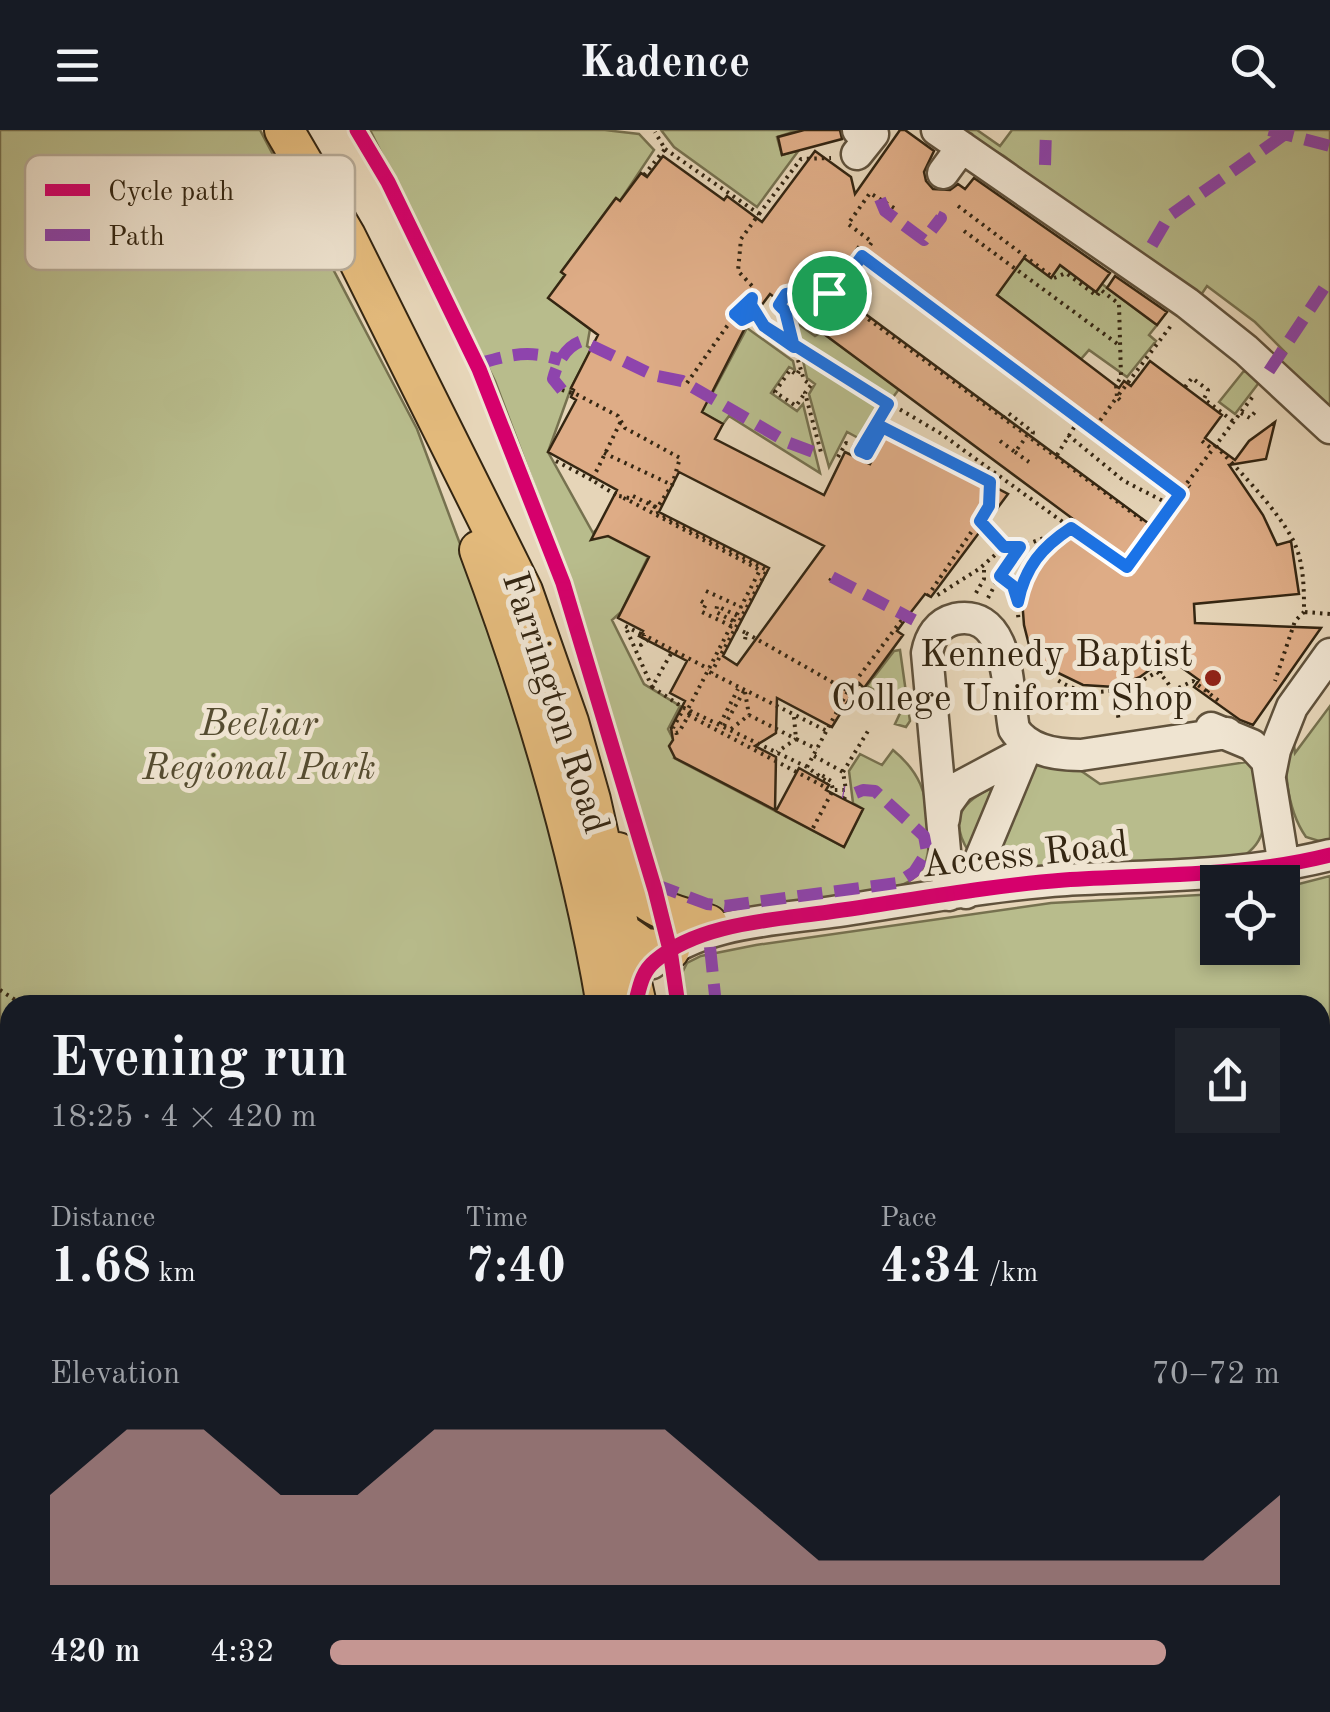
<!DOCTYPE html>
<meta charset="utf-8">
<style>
body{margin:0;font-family:"Old Standard TT",serif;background:#20242c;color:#f1f3f6;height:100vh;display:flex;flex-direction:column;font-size:38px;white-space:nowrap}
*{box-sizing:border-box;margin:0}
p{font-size:32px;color:#9ea1a6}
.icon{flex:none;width:55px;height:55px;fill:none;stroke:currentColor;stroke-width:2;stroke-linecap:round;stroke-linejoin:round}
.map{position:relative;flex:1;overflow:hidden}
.side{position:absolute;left:0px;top:865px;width:1330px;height:718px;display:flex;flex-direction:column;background:#171b24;border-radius:30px 30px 0 0;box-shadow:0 5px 15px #0003}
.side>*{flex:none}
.controls{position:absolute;left:1200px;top:735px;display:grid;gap:20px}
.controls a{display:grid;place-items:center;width:100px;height:100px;border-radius:0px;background:#171b24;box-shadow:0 5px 15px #0003;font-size:50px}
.pin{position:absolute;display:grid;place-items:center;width:85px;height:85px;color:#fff;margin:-42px;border:5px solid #fff;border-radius:50%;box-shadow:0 2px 10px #0007}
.round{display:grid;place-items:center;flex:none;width:105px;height:105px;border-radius:0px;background:#20242c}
.head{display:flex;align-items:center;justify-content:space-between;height:170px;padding:0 50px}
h1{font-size:55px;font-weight:700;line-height:75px}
.stats{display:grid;grid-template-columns:repeat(3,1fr);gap:15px;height:170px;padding:10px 50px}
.stats div{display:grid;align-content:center}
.stats b{font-size:50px;font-weight:700}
.stats small{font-size:28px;font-weight:400}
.stats p{font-size:28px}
.chart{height:280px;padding:20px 50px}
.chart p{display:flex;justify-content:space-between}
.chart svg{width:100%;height:180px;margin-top:10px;fill:#c59692;opacity:.7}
ul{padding:0 50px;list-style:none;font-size:32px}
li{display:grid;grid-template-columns:160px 120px 1fr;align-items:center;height:75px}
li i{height:25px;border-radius:12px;background:#c59692}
header{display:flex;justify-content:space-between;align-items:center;height:130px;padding:0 50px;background:#171b24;font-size:45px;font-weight:700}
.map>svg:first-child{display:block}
.green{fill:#b8bc8c;stroke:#76714f;stroke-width:2.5}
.building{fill:#deac86;stroke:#342612;stroke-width:2.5;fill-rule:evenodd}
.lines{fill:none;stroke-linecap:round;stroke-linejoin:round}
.minor-casing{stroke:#60523c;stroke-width:35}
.major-casing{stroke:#342612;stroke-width:42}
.path{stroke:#342612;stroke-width:4;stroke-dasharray:2.5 5;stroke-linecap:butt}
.minor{stroke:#efe4d1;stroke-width:30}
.major{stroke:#e3ba7c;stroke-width:38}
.path-bridge{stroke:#342612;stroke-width:4;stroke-dasharray:2.5 5;stroke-linecap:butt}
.quiet{stroke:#8e44ad;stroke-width:12;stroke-dasharray:25 12;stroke-linecap:butt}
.cycleway-casing{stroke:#efe4d1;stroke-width:21}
.cycleway{stroke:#d6006c;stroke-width:15}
.route-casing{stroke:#fff;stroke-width:20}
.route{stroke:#1a73e8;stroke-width:12}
.poi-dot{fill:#8f2418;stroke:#efe4d1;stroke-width:4}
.labels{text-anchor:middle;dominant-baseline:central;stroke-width:10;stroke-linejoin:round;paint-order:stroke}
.poi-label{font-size:38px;fill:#342612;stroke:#efe4d1;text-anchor:end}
.street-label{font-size:38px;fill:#342612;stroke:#efe4d1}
.park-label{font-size:38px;font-style:italic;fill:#554c30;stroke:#efe4d1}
.key{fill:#efe4d1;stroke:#b7ab98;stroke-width:2.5}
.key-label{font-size:28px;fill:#342612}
</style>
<header><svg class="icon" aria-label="menu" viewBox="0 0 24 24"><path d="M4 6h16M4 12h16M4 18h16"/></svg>Kadence<svg class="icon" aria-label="search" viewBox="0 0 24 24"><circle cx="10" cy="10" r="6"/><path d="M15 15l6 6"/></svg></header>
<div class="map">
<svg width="1330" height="1582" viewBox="0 0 1330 1582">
<rect width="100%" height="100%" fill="#e6d5b8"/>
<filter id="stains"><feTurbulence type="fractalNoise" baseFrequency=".002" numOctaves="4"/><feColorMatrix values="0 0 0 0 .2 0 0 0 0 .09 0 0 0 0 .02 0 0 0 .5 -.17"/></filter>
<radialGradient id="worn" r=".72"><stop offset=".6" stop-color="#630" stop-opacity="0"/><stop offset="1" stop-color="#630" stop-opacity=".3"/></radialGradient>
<path class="green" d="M0,0H260L417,299L536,617L592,875H10V1572H674L675,1582H0Z
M370,0H605L639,4L654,20L620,71L615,69L562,141L565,145L549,168L590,199L587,216L634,243L660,223L713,262L747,198L793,231L795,240L789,237L771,263L797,281L803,274L820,343L729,286L723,294L589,224L571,258L548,322L593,403L596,400L648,427L621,482L612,490L644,554L680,576L668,599L678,619L674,628L844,717L863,679L853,673L849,641L860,624L882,635L893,620C920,642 927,664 929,697C930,729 927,748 893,758L732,782H706L662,768L577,469L495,251Z
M661,0H799L777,7L782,25L799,20L757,77L674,17Z
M958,0H977L1000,16L1012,0H1330V276L1277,235L1286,223L1255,192L1207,156L1197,171L1004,26Z
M954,75L1051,147L1060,135L1096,162L1102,154L1157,195L1149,205L1156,211L1127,247L1089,220L1081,229L997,165L1009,147Z
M794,191L815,206L822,202L899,259L862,310L847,302L829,337L809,264L815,254L807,248Z
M1249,240L1261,250L1235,284L1219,272L1243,242Z
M900,520L910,591L906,597L895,594L903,577L867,556L894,521Z
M1330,576V710L1319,711L1306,707C1287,680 1280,630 1292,599L1295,623Z
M1227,616L1255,633C1261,666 1277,703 1245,725L1007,740L989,738L1032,629L1074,636L1100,654L1247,632Z
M1001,653L969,722C944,683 969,668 1001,653Z
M1330,746V1582H830L828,1573L1320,1572V875H687L682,843L687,833L701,826L756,815L1051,773L1217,764L1218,818H1282L1283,758Z"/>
<path class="building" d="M804,0H840L842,9L782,25L778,7Z
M900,0H905L934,21L924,42L926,51L933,59L950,60L958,54L965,59L974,48L1110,143L1096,162L1060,135L1051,148L1024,128L997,165L1119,258L1124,251L1131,256L1150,231L1222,285L1205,308L1235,330L1249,311L1275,292L1266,329L1229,335L1263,385L1277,415L1291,411L1299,464L1194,474L1195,493L1321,498L1253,595L1240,590L1194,557L1199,550L1167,527L1140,547L1115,557L1083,555L1052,540L1029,515L1024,495L1020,443L1037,415L1073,389L770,164L746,196L702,282L723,294L715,309L824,365L845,322L870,334L887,301L1008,364L931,467L925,464L911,482L897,501L903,505L864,558L859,553L832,597L777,568L776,603L755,616L776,627L775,680L675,628L669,616L673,610L671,598L685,571L670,563L687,531L639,506L643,501L618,488L649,427L608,406L591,410L617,360L548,322L576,270L571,267L574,260L571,258L598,205L548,168L565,145L561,142L616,68L620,71L641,43L647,47L663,26L724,70L727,66L762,92L815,21L851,47L855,64ZM858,117L1180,357L1152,396L829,157ZM679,342L824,416L737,535L723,526L769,438L659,382Z
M1115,146L1167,182L1157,195L1107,158Z
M799,638L829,655L826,660L863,679L844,717L776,681Z"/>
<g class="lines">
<defs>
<path id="minor" d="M937,0L1187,173L1246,220L1330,298
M857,24L873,4L858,0
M943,43L962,17
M1211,598L1252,615L1267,631L1284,736
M1270,645L1275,620L1292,577L1330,524
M944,689L946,675L959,657L1030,619
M966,763L1028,614
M949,765L927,523C930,507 938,493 955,489C1012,478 1007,564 1014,599C1028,621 1056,625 1081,625L1227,603
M652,833C700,792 773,790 832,782C909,771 988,755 1066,750C1155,745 1243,747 1330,725"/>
<path id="major" d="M284,0L346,106L523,461L569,592L591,670L637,875
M479,420C534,567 580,720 606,875
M618,722C631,773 661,782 708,794
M610,794L644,818L670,820
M695,1572L696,1582"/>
</defs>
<use href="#minor" class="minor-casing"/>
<use href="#major" class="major-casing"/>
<path class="path" d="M665,19L759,84L741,109L738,141L754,158L751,175L765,196L794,217L804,250L811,255L805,263L822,326
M644,45L665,19L655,2
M958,76L1054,148L1066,143L1097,166L1101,160L1119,174L1121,247L1116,255L1117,267L1094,299
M894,78L870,63L848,94L872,112C860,130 842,168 817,166C805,165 799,160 786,164L779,175L785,181L794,217L940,303L1071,398C1039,419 1012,451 1019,492
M759,84L801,29L831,28
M964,101L1119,215
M862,127L1180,364L1127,437L1071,398C1049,404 1025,419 1004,417L979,439L936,466
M809,142L814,151L826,158
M786,164L800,145L827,162
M808,164L802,172L804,176L814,167
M735,184L743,190L756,183
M799,241L797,245L790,240L775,262L796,276L805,263
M687,253L737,182L752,168
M1185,257L1192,248L1208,260L1204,269L1234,292
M562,260L576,264L618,286L625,298L680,328L672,355L657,378L648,371
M1120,270L1117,267L1173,193
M1241,283L1250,288L1255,282
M1004,288L1008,283L1033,302L1031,309
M1068,305L1124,351L1171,375
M1000,311L1015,322L1027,306
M1202,311L1212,319
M1216,316C1241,343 1276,378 1293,410C1304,432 1304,458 1304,482L1295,491L1275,551
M860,321L888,274
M604,323L672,355
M1057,325L1078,291
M838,327L846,313L867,324L882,297L990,352L989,376L927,467
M556,331L592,350
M1187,353L1254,265
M616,365L592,350L621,291
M633,366L657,378L658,383L767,440L711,543L827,601
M1180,366L1188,355L1190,357
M629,368L619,366L630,371
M980,391L1004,417
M1129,430L1151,400
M1000,446L1013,456L1017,467
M830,451L832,447
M706,461L741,477
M976,463L984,449V435
M988,468L1004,438L1021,417
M701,471L706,474L702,482L746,503L745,510
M1305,482L1330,484
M733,491L716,482L717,476L742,488
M746,503L848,561
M641,504L625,496L652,557L672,522
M642,504L709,539
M644,507L641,515L649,509
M1032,524C1065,572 1112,570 1157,542C1169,550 1177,567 1176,582
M1160,543L1172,520
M652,557L684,578
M1172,561L1193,551L1219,571
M745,562L749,585
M1207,562L1215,551
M1114,563L1119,591
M688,585L825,657L829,653L807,637L684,578L673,598L676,603L679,602L690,583
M794,587L796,609L817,619
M720,594L738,559
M724,596L744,561
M731,599L749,585L796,609L777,622
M814,626L843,642L846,660H833
M807,637L848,561L901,491H912
M843,642L868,601
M844,669L847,663
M813,698L833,660L831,651L820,644L817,646
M0,860L23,875
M0,1170L10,1169
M243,1572L245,1582"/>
<use href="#minor" class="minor"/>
<use href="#major" class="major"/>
<path class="path-bridge" d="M826,158L1153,398
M808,164L822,156
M1015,322L1029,332
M630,371L760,440L687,581L690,583
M1104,426L1105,424L1125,437L1153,401L1151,400L1163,390L1171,378
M644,506V505"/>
<path class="quiet" d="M1269,0L1330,16
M1045,35L1046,0
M880,69L885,81L924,110L941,88L937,86
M1152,115L1169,86L1291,0
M477,234C510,225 527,219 561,230
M1269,241L1330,149
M562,260L553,249C557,233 566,216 582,211L653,245L682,251L787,312L821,325
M832,447L914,490
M654,754L707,774L725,776L897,753L914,742L927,722L924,706L875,661L863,660L853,664L843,662
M710,817L716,875
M1320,1451L1330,1447"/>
<defs>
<path id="cycleway" d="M357,0L388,52L479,239L563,453L655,760L670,820L678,875
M636,871C640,855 642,842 655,831C699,793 774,790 829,782C907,771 986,756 1064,750C1154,744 1243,747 1330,725"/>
</defs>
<use href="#cycleway" class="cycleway-casing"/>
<use href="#cycleway" class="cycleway"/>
</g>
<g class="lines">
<defs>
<path id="route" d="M829,163C814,169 802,159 786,164L779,175L785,181L794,217L764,196L756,183L742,190L735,184L752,168L751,175L764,196L888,274L860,321L867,324L882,297L990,352L989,376L980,391L1004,417H1020L1000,446L1013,456L1018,472C1025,437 1042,417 1071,398L1127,437L1180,364L862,126L839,158L829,163"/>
</defs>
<use href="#route" class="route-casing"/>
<use href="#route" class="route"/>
</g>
<circle class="poi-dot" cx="1213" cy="548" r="10"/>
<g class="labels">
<g class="poi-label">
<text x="1193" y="526">Kennedy Baptist<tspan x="1193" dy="44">College Uniform Shop</tspan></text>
</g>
<g class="street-label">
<text transform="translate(554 573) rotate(72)">Farrington Road</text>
<text transform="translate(1025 726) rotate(-6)">Access Road</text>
</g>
<g class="park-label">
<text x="259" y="595">Beeliar<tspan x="259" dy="44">Regional Park</tspan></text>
</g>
</g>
<rect x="25" y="25" width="330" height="115" rx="15" class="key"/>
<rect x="45" y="54" width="45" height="12" fill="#d6006c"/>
<rect x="45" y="99" width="45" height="12" fill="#8e44ad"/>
<g class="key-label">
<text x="108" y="70">Cycle path</text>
<text x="108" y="115">Path</text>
</g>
<rect width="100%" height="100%" filter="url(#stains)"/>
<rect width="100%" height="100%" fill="url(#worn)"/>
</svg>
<div class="controls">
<a><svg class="icon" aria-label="locate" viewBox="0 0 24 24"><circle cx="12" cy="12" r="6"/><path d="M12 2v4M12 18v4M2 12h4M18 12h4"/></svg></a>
</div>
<div class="pin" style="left:829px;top:163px;background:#1e9e55"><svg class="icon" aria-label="arrive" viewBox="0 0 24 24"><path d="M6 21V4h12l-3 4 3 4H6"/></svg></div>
<section class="side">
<div class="head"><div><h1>Evening run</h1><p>18:25 · 4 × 420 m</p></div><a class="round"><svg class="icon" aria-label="share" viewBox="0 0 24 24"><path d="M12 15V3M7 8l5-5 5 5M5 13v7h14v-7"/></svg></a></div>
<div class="stats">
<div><p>Distance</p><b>1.68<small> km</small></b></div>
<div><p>Time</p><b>7:40</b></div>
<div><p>Pace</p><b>4:34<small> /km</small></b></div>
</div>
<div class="chart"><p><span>Elevation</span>70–72 m</p>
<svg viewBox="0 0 160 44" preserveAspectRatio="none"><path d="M0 44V22L10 6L20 6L30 22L40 22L50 6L60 6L70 6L80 6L90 22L100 38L110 38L120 38L130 38L140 38L150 38L160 22V44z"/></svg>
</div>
<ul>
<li><b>420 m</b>4:32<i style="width:88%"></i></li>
</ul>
</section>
</div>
